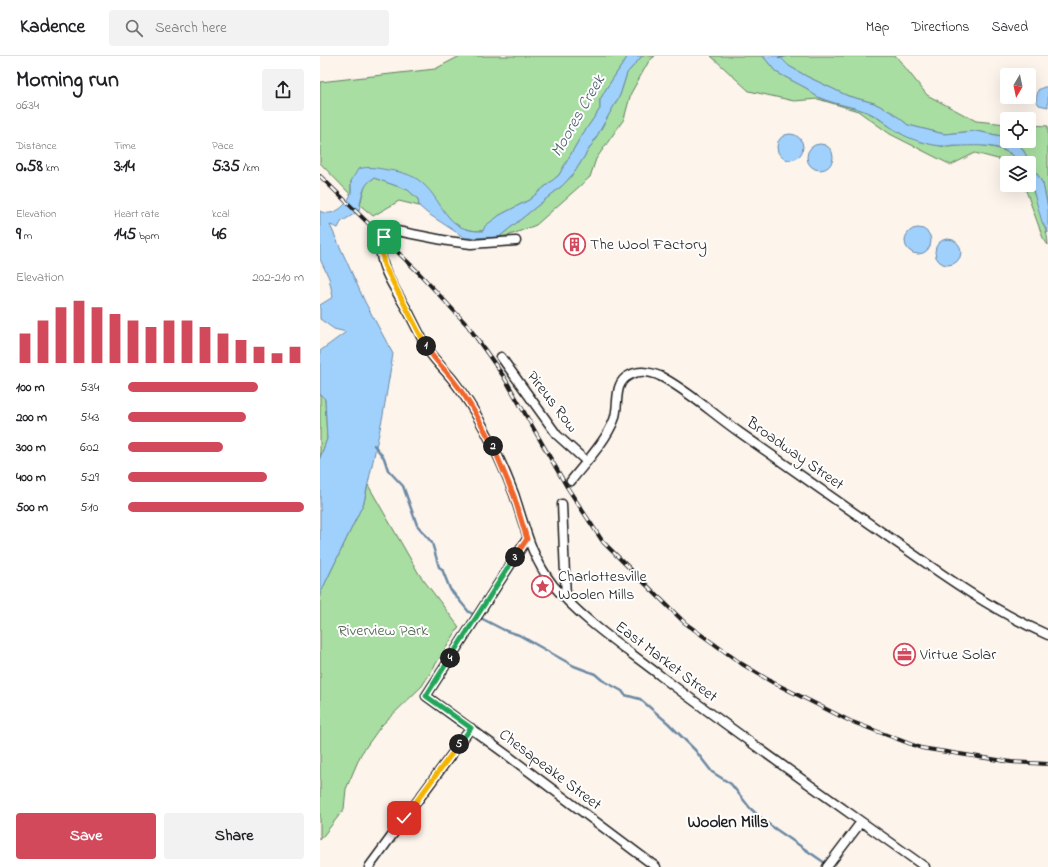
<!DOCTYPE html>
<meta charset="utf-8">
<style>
body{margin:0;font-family:"Indie Flower",sans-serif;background:#f2f2f2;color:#202124;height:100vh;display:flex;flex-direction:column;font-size:15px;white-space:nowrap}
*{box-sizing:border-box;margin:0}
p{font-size:13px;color:#757577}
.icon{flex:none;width:22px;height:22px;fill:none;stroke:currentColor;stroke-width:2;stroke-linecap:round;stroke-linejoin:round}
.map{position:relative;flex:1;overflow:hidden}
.side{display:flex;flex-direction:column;background:#fff;width:320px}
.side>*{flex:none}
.needle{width:26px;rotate:189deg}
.controls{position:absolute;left:680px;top:12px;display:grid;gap:8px}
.controls a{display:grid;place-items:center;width:36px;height:36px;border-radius:4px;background:#fff;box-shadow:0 4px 16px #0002;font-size:20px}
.pin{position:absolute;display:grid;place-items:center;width:34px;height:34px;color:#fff;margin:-17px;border-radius:8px;box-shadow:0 2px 6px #0006}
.km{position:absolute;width:20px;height:20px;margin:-10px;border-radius:50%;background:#222;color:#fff;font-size:11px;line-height:20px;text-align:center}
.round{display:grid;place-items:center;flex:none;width:42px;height:42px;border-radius:4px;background:#f2f2f2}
.headline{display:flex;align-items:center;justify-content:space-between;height:68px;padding:0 16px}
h1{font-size:22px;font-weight:800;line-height:30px}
.metrics{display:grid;grid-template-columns:repeat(3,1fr);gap:6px;height:68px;padding:4px 16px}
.metrics div{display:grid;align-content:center}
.metrics b{font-size:17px;font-weight:800}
.metrics small{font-size:11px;font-weight:400}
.metrics p{font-size:11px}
.chart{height:112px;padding:8px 16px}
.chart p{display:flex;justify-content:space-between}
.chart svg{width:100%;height:72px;margin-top:4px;stroke:#d1495b;stroke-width:6}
.button{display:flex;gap:8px;margin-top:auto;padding:8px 16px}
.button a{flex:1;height:46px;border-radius:4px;background:#d1495b;color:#fff;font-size:16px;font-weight:800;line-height:46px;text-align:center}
.button a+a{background:#f2f2f2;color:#202124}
ul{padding:0 16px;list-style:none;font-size:13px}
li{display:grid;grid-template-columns:64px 48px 1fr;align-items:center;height:30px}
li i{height:10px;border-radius:5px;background:#d1495b}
header{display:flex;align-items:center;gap:24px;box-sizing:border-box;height:56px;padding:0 20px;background:#fff;border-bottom:1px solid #e0e0e0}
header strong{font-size:19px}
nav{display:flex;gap:22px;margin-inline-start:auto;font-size:14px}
.search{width:280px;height:36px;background:#f2f2f2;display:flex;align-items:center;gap:10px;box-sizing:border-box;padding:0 14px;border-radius:4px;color:#757577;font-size:15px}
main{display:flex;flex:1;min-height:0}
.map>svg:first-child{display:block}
.green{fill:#a8dea1;stroke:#627d5e}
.water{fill:#a0d1fd;stroke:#6b89a3}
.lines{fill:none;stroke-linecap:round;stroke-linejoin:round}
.stream{stroke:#6b89a3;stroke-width:2.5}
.street-casing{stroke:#1c1c1c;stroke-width:11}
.street{stroke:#fff;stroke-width:8}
.rail-casing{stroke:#1c1c1c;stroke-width:4}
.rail{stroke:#fff;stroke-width:2.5;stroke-dasharray:8;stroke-linecap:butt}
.split-1-casing{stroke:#fff;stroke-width:8}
.split-2-casing{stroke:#fff;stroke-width:8}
.split-3-casing{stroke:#fff;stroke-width:8}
.split-4-casing{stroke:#fff;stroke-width:8}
.split-5-casing{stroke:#fff;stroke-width:8}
.split-6-casing{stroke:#fff;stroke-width:8}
.split-1{stroke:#f5b400;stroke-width:5}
.split-2{stroke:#f0652b;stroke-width:5}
.split-3{stroke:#f0652b;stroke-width:5}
.split-4{stroke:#22a559;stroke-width:5}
.split-5{stroke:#22a559;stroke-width:5}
.split-6{stroke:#f5b400;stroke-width:5}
.labels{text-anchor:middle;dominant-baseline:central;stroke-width:4;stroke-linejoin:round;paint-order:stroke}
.poi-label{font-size:16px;fill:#1c1c1c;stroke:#fff;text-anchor:start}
.street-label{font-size:16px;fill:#1c1c1c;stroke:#fff}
.park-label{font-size:16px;fill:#4d604b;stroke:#fff}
.water-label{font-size:17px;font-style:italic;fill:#4a5b6b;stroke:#fff}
.neighbourhood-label{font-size:17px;font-weight:bold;fill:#1c1c1c;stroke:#fff}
</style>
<header>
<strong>Kadence</strong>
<div class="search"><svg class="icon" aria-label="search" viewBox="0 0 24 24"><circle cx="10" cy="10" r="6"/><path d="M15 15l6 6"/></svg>Search here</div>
<nav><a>Map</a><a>Directions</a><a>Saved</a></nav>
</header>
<main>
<section class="side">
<div class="headline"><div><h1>Morning run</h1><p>06:34</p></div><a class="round"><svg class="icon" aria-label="share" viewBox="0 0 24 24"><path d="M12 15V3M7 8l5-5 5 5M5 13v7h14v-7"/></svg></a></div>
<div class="metrics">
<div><p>Distance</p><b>0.58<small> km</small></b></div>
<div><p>Time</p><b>3:14</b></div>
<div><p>Pace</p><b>5:35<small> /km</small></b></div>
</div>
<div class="metrics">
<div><p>Elevation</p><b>9<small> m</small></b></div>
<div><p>Heart rate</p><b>145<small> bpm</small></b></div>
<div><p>kcal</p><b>46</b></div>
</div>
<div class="chart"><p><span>Elevation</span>202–210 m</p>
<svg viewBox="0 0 160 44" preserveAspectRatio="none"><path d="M5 44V26M15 44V18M25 44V10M35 44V6M45 44V10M55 44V14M65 44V18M75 44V22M85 44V18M95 44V18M105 44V22M115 44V26M125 44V30M135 44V34M145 44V38M155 44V34"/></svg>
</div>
<ul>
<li><b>100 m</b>5:34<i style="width:74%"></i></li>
<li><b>200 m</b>5:43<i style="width:67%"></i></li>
<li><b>300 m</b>6:02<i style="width:54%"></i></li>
<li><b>400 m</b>5:29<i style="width:79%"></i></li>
<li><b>500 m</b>5:10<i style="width:100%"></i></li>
</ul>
<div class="button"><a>Save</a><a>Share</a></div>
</section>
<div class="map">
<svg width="728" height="811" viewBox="0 0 728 811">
<rect width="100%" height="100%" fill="#fdf4ec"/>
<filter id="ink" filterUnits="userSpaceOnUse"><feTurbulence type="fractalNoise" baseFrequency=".025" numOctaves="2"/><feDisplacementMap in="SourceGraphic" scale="8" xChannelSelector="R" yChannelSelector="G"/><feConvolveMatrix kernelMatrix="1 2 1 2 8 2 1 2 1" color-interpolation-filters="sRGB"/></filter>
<g filter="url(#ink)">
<path class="green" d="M140,0H308L286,33L280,44V53L260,82L239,119L209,144L180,159L166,170L163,175C151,175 134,173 128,160L80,116L31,125V139L0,107V26L115,13Z
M322,0H335L329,5L311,37L304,63L276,103L270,121L216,169L190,179L179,181L243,129L254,117L274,85L300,39L307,17Z
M391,0H443L456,16L488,33C497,46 529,49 544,55C558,60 567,70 580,77C592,84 613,89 627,91C636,91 645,88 654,89C671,90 690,93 700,107H693L655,97L631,109L570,78L538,55L498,43L474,45L429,35Z
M459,0H576L607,39L656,65L687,68V81L655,75L624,78L588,69L573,57L554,47L528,40L486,20L469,10Z
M709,69L728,70V152L723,128L700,89L695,85H709Z
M54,122L88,134L98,143L99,150L79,145L53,160L40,149C43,138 43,127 54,122Z
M704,129H709C717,139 728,176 728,189L723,182Z
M0,338L5,343L7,383L0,402Z
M48,429L99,518L139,571L102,630L61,670L41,698L26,733L24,753L0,784V538L44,446Z"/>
<path class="water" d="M308,0H322L307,17L300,39L274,85L254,117L243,129L179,181L145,182L107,157L99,150L98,143L88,134L54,122C42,128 41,143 39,155L21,166L18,172L10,169L45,246L73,298L63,359L44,446L0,538V402L7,383L5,343L0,338V295L26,276L14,273L0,263V249L13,241L9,222L0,203V155C11,162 26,151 30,140C32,136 31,132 31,127C31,123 36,118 38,113C49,110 57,112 68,114C78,115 89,118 97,123C124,141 123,177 163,175L165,170L180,159L209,144L239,119L260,82L280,53V44L286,33Z
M443,0H459L469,10L486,20L528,40L554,47L573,57L588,69L624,78L655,75L687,81V85H695L700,89L723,128L728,152V177L722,166L713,134L709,129V107H700C681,80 642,94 614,89C604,87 589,83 580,77C567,70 558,59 544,55C529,49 497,46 488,33L456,16Z
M724,31H728V51L719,49L716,44L718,34Z
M457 91a13 13 0 1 1 26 0a13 13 0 1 1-26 0Z
M487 101a13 13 0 1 1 26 0a13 13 0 1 1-26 0Z
M585 185a13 13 0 1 1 26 0a13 13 0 1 1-26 0Z
M615 196a13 13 0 1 1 26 0a13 13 0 1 1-26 0Z"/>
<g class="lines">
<path class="stream" d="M459,2L466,0
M54,389L64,402L68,414L83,430L97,469L112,487L119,511L122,513L130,533L149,556L184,574L199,579L254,610L275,618L282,624L302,635L305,639L320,643L348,667L375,694L392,716L411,728L430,752L444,765L505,807"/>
<defs>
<path id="street" d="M196,185L151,188L128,185L77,175H72L64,181C51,203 80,240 90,259C96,271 102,283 108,294C115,305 125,314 133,324C159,358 179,399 194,438C205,471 211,501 233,529C263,565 305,592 342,621C428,686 517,748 605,811
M181,301L237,379L266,405
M251,425C265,407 286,385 294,364C300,349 292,327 310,319C319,314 331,316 340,320C369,335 393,358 419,376C467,410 515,443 563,477C617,515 667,552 728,579
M242,448L246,542
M207,483L106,640L187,699L336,811
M49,811L151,672
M507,811L541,766"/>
</defs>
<use href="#street" class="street-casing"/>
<use href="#street" class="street"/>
<defs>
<path id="rail" d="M0,120L98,216L148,270L184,321L247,431L283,486L365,567L422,608L452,626L530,665L601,692L691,706L728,708"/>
</defs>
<use href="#rail" class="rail-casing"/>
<use href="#rail" class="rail"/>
</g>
</g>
<g class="lines" filter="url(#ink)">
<defs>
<path id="split-1" d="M64,181L61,190L64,209L106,290"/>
<path id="split-2" d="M106,290C113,303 124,312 133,324C149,344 161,367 173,390"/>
<path id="split-3" d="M173,390L194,440L207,483L195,501"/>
<path id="split-4" d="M130,602L195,501"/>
<path id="split-5" d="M130,602L106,640L151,672L139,688"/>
<path id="split-6" d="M84,762L139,688"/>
</defs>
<use href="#split-1" class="split-1-casing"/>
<use href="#split-2" class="split-2-casing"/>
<use href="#split-3" class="split-3-casing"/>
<use href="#split-4" class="split-4-casing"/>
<use href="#split-5" class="split-5-casing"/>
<use href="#split-6" class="split-6-casing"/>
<use href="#split-1" class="split-1"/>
<use href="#split-2" class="split-2"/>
<use href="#split-3" class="split-3"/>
<use href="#split-4" class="split-4"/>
<use href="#split-5" class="split-5"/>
<use href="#split-6" class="split-6"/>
</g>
<defs>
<symbol id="building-ring" viewBox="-11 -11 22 22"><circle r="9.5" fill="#fff" stroke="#d1495b" stroke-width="1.5"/><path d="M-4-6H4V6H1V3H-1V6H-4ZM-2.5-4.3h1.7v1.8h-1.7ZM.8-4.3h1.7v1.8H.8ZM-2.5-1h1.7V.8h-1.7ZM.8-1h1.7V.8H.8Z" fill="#d1495b"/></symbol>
<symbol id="sight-ring" viewBox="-11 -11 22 22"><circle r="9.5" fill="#fff" stroke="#d1495b" stroke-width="1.5"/><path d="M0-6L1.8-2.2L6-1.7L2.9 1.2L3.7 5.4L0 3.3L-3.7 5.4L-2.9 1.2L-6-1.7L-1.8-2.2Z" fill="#d1495b"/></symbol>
<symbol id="office-ring" viewBox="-11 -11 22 22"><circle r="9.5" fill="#fff" stroke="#d1495b" stroke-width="1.5"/><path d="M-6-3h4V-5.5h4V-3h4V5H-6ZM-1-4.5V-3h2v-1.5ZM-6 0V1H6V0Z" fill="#d1495b"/></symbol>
</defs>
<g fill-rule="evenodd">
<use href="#building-ring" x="242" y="176" width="25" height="25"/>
<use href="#sight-ring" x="210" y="518" width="25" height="25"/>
<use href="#office-ring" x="572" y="586" width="25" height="25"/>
</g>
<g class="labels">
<g class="poi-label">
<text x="270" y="189">The Wool Factory</text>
<text x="238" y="521">Charlottesville<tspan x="238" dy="18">Woolen Mills</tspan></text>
<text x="600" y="599">Virtue Solar</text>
</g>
<g class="street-label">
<text transform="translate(232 346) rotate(52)">Pireus Row</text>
<text transform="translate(475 398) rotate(35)">Broadway Street</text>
<text transform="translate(346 606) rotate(37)">East Market Street</text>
<text transform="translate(230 714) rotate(37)">Chesapeake Street</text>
</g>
<g class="park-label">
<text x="63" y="575">Riverview Park</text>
</g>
<g class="water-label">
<text transform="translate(258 60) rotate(-60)">Moores Creek</text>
</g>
<g class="neighbourhood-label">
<text x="408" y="766">Woolen Mills</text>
</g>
</g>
</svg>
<div class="controls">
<a><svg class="needle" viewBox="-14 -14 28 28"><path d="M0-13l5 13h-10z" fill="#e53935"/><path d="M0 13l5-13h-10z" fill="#757577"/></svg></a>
<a><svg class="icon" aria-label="locate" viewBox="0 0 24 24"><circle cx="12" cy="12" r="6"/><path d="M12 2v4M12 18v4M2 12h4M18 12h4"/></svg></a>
<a><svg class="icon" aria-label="layers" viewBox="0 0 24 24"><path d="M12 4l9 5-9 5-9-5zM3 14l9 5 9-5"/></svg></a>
</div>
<div class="pin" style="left:64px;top:181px;background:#1e9e55"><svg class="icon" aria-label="arrive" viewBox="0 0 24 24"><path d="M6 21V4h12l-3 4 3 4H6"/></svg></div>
<div class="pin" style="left:84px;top:762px;background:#d93025"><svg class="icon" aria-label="check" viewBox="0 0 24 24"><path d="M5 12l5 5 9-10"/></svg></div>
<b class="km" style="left:106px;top:290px">1</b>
<b class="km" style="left:173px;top:390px">2</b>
<b class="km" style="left:195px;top:501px">3</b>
<b class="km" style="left:130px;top:602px">4</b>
<b class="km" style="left:139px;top:688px">5</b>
</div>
</main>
